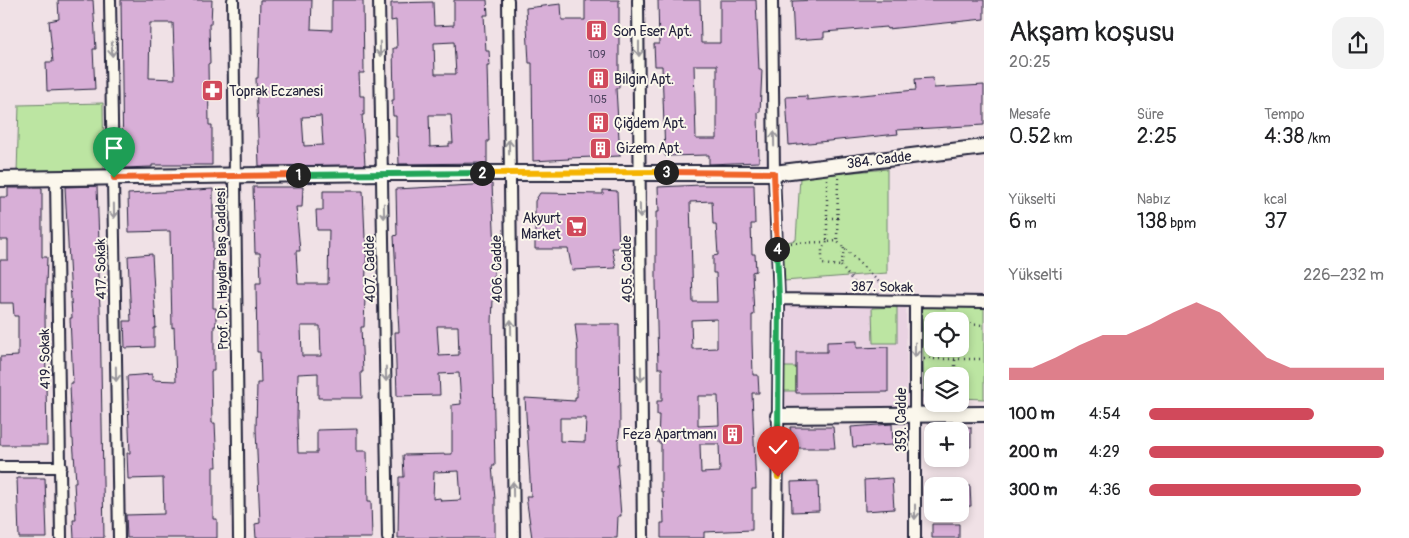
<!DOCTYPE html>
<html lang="tr">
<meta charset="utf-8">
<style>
body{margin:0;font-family:Pangolin,sans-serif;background:#f2f2f2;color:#202124;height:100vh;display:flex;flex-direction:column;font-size:19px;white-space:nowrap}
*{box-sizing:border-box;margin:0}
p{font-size:16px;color:#757577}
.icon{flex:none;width:28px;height:28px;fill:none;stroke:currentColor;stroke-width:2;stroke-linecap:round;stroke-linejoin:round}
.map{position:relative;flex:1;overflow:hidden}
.drawer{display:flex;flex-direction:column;background:#fff;width:425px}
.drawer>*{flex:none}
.controls{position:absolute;left:924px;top:312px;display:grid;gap:10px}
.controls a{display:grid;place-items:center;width:45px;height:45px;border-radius:10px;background:#fff;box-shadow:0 2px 8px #0003;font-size:25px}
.pin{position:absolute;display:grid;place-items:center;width:42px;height:42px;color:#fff;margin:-51px -21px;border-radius:50% 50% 50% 0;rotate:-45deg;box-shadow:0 0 5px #0007}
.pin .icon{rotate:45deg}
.km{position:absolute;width:25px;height:25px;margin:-12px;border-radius:50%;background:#222;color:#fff;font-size:14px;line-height:25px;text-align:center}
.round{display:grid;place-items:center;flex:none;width:52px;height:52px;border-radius:15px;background:#f2f2f2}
.headline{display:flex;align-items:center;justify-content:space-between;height:85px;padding:0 25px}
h1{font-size:28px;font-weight:600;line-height:38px}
.stats{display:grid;grid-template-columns:repeat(3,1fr);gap:8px;height:85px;padding:5px 25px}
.stats div{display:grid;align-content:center}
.stats b{font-size:21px;font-weight:600}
.stats small{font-size:14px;font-weight:400}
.stats p{font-size:14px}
.chart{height:140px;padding:10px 25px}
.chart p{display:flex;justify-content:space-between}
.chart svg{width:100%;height:90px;margin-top:5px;fill:#d1495b;opacity:.7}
ul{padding:0 25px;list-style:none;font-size:16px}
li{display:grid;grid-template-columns:80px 60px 1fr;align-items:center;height:38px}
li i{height:12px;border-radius:6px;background:#d1495b}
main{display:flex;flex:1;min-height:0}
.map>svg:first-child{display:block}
.built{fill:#e9d2e2}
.green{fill:#bce5a2;stroke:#6f846e;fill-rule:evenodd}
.building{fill:#d8afd7;stroke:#22223b;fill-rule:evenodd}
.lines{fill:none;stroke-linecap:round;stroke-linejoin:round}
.minor-casing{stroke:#22223b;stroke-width:14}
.tertiary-casing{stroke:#22223b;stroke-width:18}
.path{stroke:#22223b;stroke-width:2.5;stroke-dasharray:1 4;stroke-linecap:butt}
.minor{stroke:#fbf7ec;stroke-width:10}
.tertiary{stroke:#fbf7ec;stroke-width:14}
.oneway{stroke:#99979c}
.split-1-casing{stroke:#fff;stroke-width:10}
.split-2-casing{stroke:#fff;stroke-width:10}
.split-3-casing{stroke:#fff;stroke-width:10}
.split-4-casing{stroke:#fff;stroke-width:10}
.split-5-casing{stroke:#fff;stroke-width:10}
.split-6-casing{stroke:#fff;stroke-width:10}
.split-1{stroke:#f0652b;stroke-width:6}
.split-2{stroke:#22a559;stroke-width:6}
.split-3{stroke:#f5b400;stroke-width:6}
.split-4{stroke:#f0652b;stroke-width:6}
.split-5{stroke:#22a559;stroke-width:6}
.split-6{stroke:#f5b400;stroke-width:6}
.labels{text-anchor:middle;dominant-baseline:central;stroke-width:4;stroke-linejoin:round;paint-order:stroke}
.number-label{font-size:11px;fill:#504562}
.poi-label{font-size:14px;fill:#22223b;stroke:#fbf7ec;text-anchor:start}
.street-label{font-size:14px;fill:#22223b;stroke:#fbf7ec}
</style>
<main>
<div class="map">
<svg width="984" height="538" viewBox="0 0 984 538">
<rect width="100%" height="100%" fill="#f0e1e6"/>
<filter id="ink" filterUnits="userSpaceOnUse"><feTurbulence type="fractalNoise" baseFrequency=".02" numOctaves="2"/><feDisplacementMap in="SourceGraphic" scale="10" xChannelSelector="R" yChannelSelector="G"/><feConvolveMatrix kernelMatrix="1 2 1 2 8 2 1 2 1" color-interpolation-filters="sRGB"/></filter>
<g filter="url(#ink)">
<path class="built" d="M783,303L906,307L907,408L785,413Z"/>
<path class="green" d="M103,103L104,172L17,173L19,105Z
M887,169V273L784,281L782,243L796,240L800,177Z
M922,306L984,307V399L960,398V376H932V398H924ZM932,321H960V349H932Z
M897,307V343H873L872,308Z
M784,367H796V391H784Z"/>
<path class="building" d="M58,0H93L96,49H93L95,89L47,91L46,62H53L49,21L59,19Z
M121,0H212L211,24H209L210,63L208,64L209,125H212V165H152V167L123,168ZM150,23H173L175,79L149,78Z
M260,0H312L311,29L332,30V0H363L364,73H359L360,96H364V115H362L365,165L259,166L256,78H258ZM321,116L323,145L304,146L302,117Z
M454,0H487L488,15H484L486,51H489L490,66H487L489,141H487V163L399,164L398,137H396V116H393L392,100H394L393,48H397L396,20L391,21V3L433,2L434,26L454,25ZM454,42L456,74H435L434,43ZM429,115H451L453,143H449V146L430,147Z
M585,0H619V88H616L620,156L568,158L569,159L533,161L532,63H529L526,8L561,4L562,20H585Z
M658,0H700L701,43H720V0H756L759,70H762L760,112H758L759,162L709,164V155L665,156L662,66H655L654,44H659ZM694,65H717V139H696Z
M817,0H984V19L887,29V27L824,32V38L794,40L792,1Z
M933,78L934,88L984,85V125L897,130L898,134L789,145L786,97L807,96V100L916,90L915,79Z
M492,184L495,251H494V286L497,285L498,300H493L492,322L495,466H492L495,499V538H398L399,477H404L403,455L452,454V405L461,404L459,373L439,374L440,395L397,396L395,332H399L394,236L397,235L396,189ZM437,326H458L459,355L439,356ZM459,471L461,500L441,501L440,498L433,499L434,472Z
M701,185H754L755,224H751L752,254H755L756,271L752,272L754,315H752V341L753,375H758L759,393H752L756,489H752V530L704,532V538H661V523H664L663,492H661V443H658L659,415H657V401H662V368H658L656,282V212H659L658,187ZM712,201L713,224H716L718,255L713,256V273H716L717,302H693L690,202ZM717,319V348L692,349L691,320ZM698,396H718L719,425L698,426ZM700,444H719L720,472L701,473Z
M97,186L99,243H96L100,307L104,538H74L73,520H76L74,482H76L73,439H72L70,383H73L70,318H72L65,187Z
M253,187H303L302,207H296L300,251H296L298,284H328L329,230H317L316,210H323V191H363L365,238H367L364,327H361L363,372H361L362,398H318V373L298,374L297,419L298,453H317V430L357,429V451H367L368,501H371L372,538H256L255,524L260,523L256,429L257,383H261L260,352H257L256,283H261L260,253H255ZM301,326H320L321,356H302Z
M8,188H42V257H47L45,316L47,445H0V357L18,356V316H14L13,303H0V260H8V240H0V197H8Z
M213,189V308H216V326H214V371H211L212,423H215L217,467H213V519H217V538H127L126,515L164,514L163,478L128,479L127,453H130L127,376L152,374V380L176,381L174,327L172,328L170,231L129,232L128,194Z
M603,190L617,191L619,248H612L616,268L572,270L568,249H535V201L540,193L603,194Z
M152,254L156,328H154V347L125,348L124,321H131L128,256Z
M575,324H619L620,427L618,442L619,464H617L621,516H618L617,538H532L526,496H531L525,398L575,401V397H577V350H578ZM560,418H586L585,442L560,441Z
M857,341V348L888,347V392L796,393V352H827V342Z
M892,424L893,445L853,447L851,427Z
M790,427H833L835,448H792Z
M960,427H971V447H960Z
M17,478H45L47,538H19Z
M892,478L894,509L865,511L864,480Z
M818,481L819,511L792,512L791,482Z
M960,486H970L971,506L960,507Z
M932,524H959V538H932Z"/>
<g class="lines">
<defs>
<path id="minor" d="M110,0L119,538
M233,0L239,538
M379,0L388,538
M508,0L514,538
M638,0L643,538
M772,0L774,173L779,299L777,538
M56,179L61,538
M779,299L984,302
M0,467H61
M915,538V301"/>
<path id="tertiary" d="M0,179L383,173H774L984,147
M778,416L984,414"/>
</defs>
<use href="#minor" class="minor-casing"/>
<use href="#tertiary" class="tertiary-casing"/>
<path class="path" d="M838,178L837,241L886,289
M827,179V242L837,241
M827,218H838
M827,242L822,248V264L841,266L844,248
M786,243L827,242
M841,266L860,290
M955,321V313
M924,324H932
M960,324L984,325
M924,359H984
M955,376V349"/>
<use href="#minor" class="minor"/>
<use href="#tertiary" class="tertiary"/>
</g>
<defs><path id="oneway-shaft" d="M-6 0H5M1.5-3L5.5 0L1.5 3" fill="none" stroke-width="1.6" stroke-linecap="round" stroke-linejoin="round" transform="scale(1.25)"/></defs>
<g class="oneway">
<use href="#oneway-shaft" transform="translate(112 49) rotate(88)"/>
<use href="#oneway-shaft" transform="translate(380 49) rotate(89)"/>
<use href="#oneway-shaft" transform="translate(639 49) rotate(90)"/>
<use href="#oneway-shaft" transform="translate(774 139) rotate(-91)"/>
<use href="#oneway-shaft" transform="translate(509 147) rotate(-91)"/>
<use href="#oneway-shaft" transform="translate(114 211) rotate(89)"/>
<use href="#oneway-shaft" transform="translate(384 211) rotate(89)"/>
<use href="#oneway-shaft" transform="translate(640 211) rotate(89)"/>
<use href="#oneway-shaft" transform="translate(511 327) rotate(-91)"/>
<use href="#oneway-shaft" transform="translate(915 350) rotate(90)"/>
<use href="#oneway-shaft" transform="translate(116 374) rotate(89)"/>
<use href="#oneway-shaft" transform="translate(386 374) rotate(89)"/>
<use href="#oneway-shaft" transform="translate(641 374) rotate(89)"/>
<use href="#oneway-shaft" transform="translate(513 489) rotate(-91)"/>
<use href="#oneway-shaft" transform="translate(915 512) rotate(90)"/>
</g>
</g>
<g class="lines" filter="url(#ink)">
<defs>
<path id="split-1" d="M114,178L298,175"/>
<path id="split-2" d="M298,175L482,173"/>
<path id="split-3" d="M482,173L666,172"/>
<path id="split-4" d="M666,172L774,173L777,249"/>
<path id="split-5" d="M777,249L779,299L778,434"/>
<path id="split-6" d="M778,477V434"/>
</defs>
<use href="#split-1" class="split-1-casing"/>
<use href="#split-2" class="split-2-casing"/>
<use href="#split-3" class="split-3-casing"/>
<use href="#split-4" class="split-4-casing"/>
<use href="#split-5" class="split-5-casing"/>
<use href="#split-6" class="split-6-casing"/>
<use href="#split-1" class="split-1"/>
<use href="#split-2" class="split-2"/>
<use href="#split-3" class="split-3"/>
<use href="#split-4" class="split-4"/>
<use href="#split-5" class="split-5"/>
<use href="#split-6" class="split-6"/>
</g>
<defs>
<symbol id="building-square" viewBox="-11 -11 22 22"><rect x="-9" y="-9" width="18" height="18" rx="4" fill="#d1495b" stroke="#fbf7ec"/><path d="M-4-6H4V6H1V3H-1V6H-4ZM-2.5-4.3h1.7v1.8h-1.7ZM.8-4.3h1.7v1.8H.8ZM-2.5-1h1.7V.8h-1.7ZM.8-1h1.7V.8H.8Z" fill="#fff"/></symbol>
<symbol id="pharmacy-square" viewBox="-11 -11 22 22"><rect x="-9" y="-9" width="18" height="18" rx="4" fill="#d1495b" stroke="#fbf7ec"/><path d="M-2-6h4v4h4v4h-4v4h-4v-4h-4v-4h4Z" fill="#fff"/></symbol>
<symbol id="supermarket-square" viewBox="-11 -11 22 22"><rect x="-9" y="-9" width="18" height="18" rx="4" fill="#d1495b" stroke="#fbf7ec"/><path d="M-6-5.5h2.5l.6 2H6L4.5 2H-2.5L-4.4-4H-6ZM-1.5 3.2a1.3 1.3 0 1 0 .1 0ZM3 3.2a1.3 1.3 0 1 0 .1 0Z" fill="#fff"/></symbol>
</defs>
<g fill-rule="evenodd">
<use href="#building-square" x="584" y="18" width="25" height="25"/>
<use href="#building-square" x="586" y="66" width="25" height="25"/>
<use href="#pharmacy-square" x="200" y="78" width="25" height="25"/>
<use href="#building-square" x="586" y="110" width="25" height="25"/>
<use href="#building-square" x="588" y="136" width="25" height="25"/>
<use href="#supermarket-square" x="564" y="214" width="25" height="25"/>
<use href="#building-square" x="720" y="422" width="25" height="25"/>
</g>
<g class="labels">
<g class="number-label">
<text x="597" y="54">109</text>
<text x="598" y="99">105</text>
</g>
<g class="poi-label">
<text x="613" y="31">Son Eser Apt.</text>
<text x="614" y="79">Bilgin Apt.</text>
<text x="229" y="91">Toprak Eczanesi</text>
<text x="614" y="123">Çiğdem Apt.</text>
<text x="616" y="148">Gizem Apt.</text>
<text x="561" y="218" text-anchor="end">Akyurt<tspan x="561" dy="16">Market</tspan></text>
<text x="717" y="434" text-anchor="end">Feza Apartmanı</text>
</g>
<g class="street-label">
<text transform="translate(879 160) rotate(-7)">384. Cadde</text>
<text transform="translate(101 269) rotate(-91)">417. Sokak</text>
<text transform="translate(222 269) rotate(-91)">Prof. Dr. Haydar Baş Caddesi</text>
<text transform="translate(370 269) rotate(-91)">407. Cadde</text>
<text transform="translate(497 269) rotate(-91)">406. Cadde</text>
<text transform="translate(627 269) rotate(-91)">405. Cadde</text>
<text transform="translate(882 287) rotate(1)">387. Sokak</text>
<text transform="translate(45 359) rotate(-91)">419. Sokak</text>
<text transform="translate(901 420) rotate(-90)">359. Cadde</text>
</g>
</g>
</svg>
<div class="controls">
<a><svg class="icon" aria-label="locate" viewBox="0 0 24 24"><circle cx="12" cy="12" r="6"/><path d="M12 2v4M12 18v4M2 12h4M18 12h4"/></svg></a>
<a><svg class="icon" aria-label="layers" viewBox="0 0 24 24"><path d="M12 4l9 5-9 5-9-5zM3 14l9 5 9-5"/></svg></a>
<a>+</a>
<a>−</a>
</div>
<div class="pin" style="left:114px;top:178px;background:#1e9e55"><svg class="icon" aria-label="arrive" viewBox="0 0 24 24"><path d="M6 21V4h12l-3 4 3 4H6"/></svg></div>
<div class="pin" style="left:778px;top:477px;background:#d93025"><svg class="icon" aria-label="check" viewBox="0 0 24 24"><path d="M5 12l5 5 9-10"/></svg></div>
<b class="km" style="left:298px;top:175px">1</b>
<b class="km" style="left:482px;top:173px">2</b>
<b class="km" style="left:666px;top:172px">3</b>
<b class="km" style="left:777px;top:249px">4</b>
</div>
<section class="drawer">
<div class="headline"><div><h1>Akşam koşusu</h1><p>20:25</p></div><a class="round"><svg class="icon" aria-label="share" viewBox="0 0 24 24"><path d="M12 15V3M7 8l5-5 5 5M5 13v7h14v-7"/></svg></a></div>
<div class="stats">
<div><p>Mesafe</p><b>0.52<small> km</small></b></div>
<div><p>Süre</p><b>2:25</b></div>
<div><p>Tempo</p><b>4:38<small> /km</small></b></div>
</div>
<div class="stats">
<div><p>Yükselti</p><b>6<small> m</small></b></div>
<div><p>Nabız</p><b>138<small> bpm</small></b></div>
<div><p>kcal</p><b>37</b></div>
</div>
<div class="chart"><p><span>Yükselti</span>226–232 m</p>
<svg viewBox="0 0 160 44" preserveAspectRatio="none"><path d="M0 44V38L10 38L20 33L30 27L40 22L50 22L60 17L70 11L80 6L90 11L100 22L110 33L120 38L130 38L140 38L150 38L160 38V44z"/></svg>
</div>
<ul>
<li><b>100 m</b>4:54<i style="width:70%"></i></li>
<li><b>200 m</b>4:29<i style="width:100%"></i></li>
<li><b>300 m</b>4:36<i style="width:90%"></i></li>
</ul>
</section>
</main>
